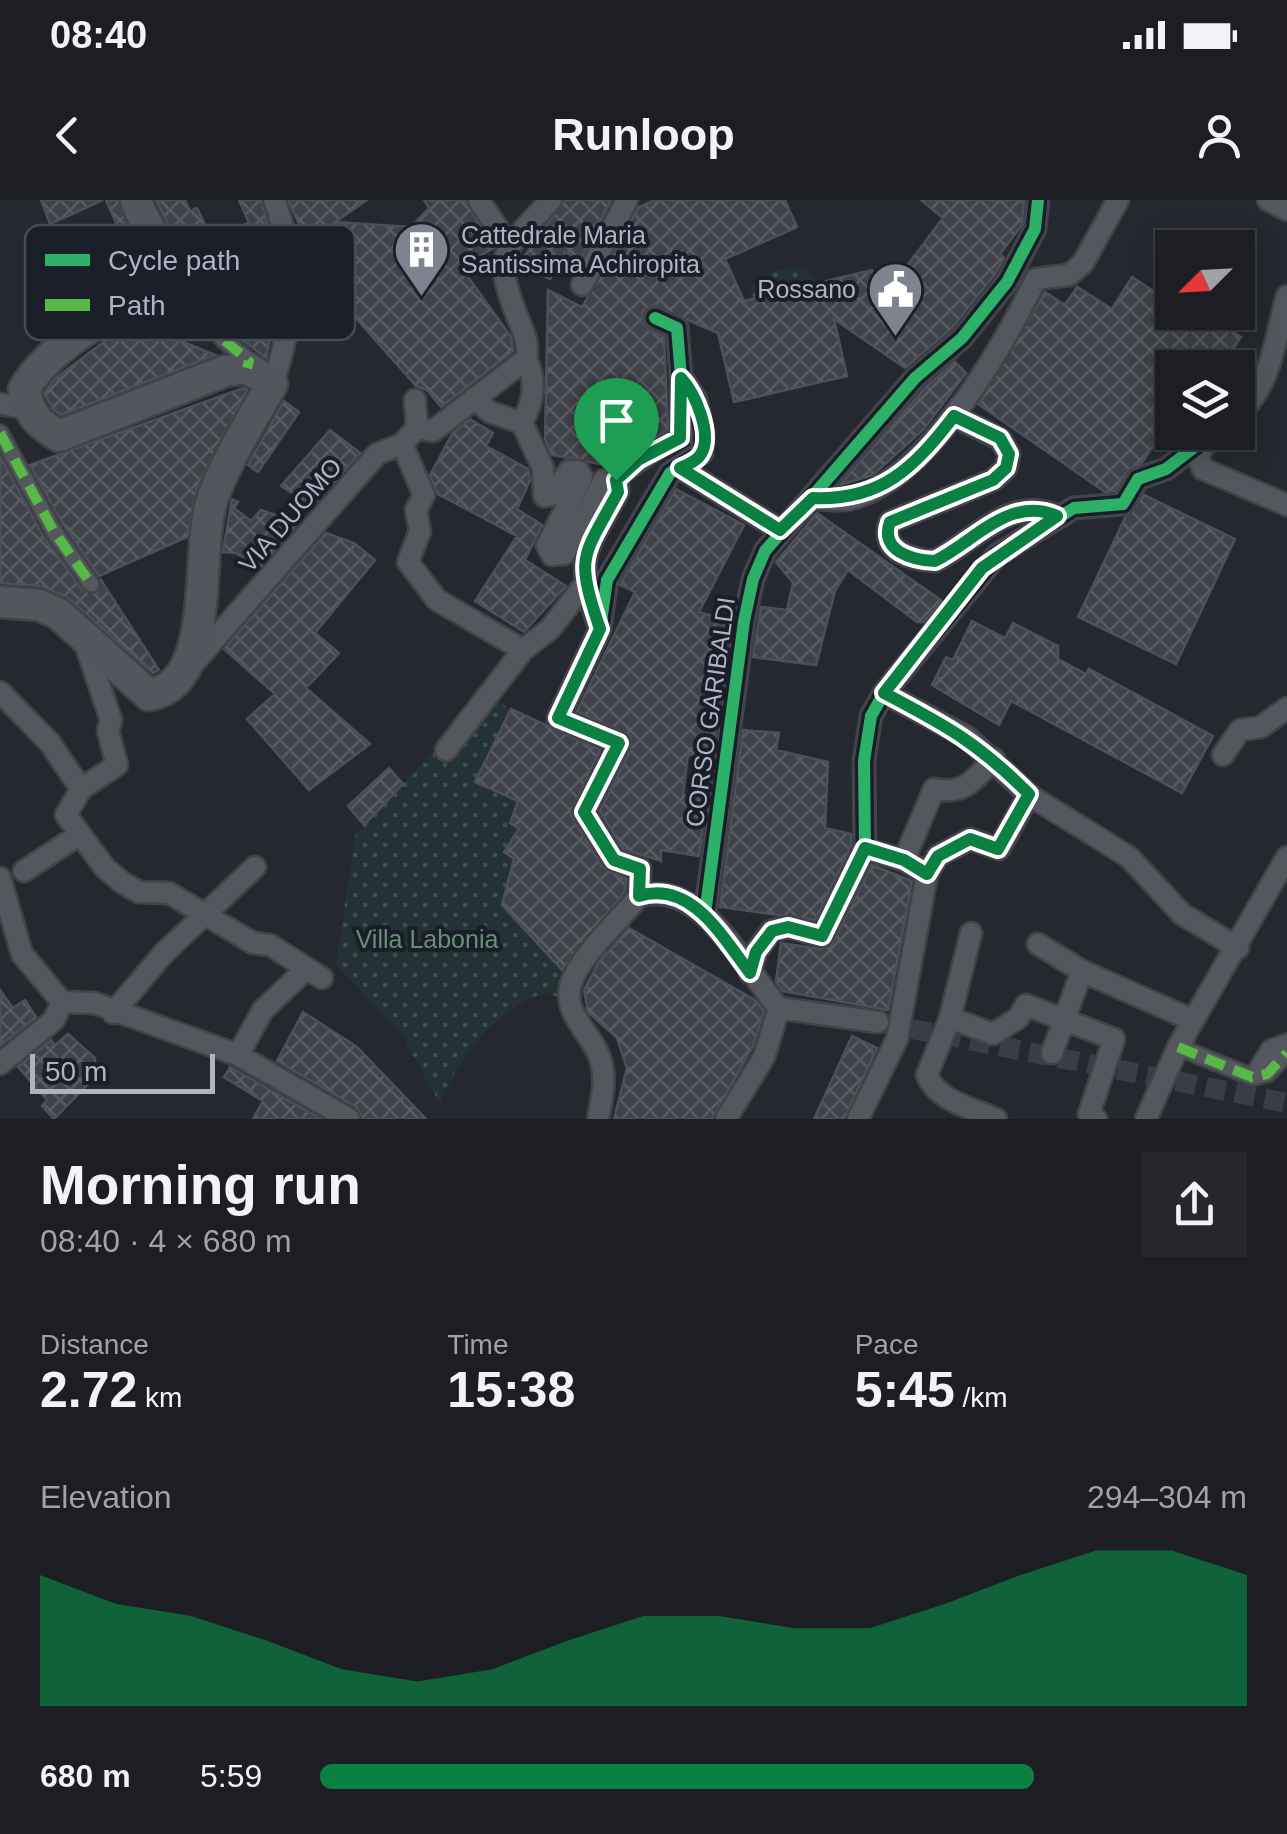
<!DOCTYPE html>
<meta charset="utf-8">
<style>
body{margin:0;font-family:Helvetica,sans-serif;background:#25272b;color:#f1f3f6;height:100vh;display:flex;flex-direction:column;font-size:38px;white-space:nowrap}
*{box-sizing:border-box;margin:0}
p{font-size:32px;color:#a0a2a6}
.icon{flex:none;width:55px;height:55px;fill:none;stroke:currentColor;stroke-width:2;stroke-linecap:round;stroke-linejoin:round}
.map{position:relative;height:919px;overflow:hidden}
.panel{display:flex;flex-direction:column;background:#1c1e23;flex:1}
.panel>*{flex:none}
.needle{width:65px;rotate:246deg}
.buttons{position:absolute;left:1155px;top:30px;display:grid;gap:20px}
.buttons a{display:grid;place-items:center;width:100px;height:100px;border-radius:0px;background:#1c1e23;box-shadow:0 5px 25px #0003,0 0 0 2px #3a3c41;font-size:50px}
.scale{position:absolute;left:30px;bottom:25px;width:185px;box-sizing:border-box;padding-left:10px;border:5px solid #adb4c2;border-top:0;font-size:28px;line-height:35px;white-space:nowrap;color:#adb4c2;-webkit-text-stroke:8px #191e29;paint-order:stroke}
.pin{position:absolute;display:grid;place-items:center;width:85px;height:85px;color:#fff;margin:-102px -42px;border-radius:50% 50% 50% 0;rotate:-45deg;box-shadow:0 0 10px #0007}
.pin .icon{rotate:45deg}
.round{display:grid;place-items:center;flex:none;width:105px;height:105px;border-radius:0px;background:#25272b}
.head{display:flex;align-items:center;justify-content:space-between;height:170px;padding:0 40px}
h1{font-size:55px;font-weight:700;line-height:75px}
.stats{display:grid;grid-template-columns:repeat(3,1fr);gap:15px;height:170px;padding:10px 40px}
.stats div{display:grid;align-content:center}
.stats b{font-size:50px;font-weight:700}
.stats small{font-size:28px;font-weight:400}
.stats p{font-size:28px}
.chart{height:280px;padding:20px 40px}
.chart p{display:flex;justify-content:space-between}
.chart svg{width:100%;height:180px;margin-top:10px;fill:#0b8043;opacity:.7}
ul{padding:0 40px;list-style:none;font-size:32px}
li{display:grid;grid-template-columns:160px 120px 1fr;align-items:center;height:75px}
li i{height:25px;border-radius:12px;background:#0b8043}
.status{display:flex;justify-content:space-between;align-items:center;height:70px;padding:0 50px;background:#1c1e23;direction:ltr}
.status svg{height:28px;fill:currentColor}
header{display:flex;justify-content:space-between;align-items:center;height:130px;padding:0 40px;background:#1c1e23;font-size:45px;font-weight:700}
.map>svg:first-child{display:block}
.grass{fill:url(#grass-dots)}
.building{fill:url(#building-cross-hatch);stroke:#4c5058;stroke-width:2.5}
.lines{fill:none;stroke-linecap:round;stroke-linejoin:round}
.minor-tunnel{stroke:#393d45;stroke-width:20;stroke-dasharray:20 10;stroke-linecap:butt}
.pedestrian-casing{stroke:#414349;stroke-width:20}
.minor-casing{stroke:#414349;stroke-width:25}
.secondary-casing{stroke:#414349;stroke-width:35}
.pedestrian{stroke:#54575e;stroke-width:15}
.minor{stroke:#54575e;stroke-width:20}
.secondary{stroke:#53565c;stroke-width:30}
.quiet{stroke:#58b947;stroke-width:10;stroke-dasharray:20 10;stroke-linecap:butt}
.cycleway-casing{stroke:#191e29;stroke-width:19}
.cycleway{stroke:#2db169;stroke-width:12}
.route-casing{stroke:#fff;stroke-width:20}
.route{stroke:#0b8043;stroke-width:12}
.labels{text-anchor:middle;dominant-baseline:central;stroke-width:8;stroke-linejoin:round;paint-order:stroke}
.poi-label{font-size:25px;fill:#adb4c2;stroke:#191e29;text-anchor:start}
.street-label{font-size:25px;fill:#adb4c2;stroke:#191e29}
.park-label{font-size:25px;fill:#679074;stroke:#191e29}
.key{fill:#191e29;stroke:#454b57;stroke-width:2.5}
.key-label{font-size:28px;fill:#adb4c2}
</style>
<div class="status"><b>08:40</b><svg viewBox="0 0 49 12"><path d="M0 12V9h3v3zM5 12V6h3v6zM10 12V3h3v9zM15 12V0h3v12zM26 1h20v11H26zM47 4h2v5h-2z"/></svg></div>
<header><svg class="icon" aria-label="back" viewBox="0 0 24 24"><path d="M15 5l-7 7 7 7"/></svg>Runloop<svg class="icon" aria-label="person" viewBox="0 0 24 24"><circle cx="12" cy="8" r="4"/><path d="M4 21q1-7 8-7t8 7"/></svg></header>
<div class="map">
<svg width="1287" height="919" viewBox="0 0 1287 919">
<defs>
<pattern id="grass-dots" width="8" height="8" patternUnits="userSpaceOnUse" patternTransform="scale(2.5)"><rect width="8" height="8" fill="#233235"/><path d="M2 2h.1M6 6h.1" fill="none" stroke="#404d51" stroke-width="1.8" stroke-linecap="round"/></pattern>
<pattern id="building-cross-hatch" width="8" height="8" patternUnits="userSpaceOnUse" patternTransform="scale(2.5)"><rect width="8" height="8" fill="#3f4248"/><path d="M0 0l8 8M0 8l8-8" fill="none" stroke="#585b61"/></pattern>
</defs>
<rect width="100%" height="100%" fill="#25282f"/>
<path class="grass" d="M806,67L817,84L753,99L750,88L772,71Z
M485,495L511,509L475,582L518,601L510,623L519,629L504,652L514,659L502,705L566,775L556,797L548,792C498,806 459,857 440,904L402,835L336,765L355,636Z"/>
<path class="building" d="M41,0H103L50,24Z
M106,0H118L140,54L135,69L122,81L109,65L129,52Z
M156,0H185L190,11L197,8L212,39L249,23L239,0H261L270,34L271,71L261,51L265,61L258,64L274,101L267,104L274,119L266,158L233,133L196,71L178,59L174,36Z
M288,0H367L335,22L411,27L429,8L424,0H465L494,48L461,67L511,137L513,151L441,207L427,190L416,186L346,107L339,110Z
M564,0H611L580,60L565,52L550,79L519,64Z
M655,0H785L797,27L725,59L744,101L872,70L881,100L943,18L921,0H1024L1022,25L1000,54L1004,58L995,74L952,128L905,168L834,119L847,176L734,202L718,133L653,105L643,111L642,120L648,130L664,137L668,229L615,267L552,255L545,239L548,90L582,107L639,7Z
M1132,77L1172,103V112H1187L1206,125L1215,121L1241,137L1221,168H1172V216L1142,263L1127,271L1115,291L1105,292L978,204L1045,92L1065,105L1077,87L1112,109Z
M172,81L187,100L150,128L215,155L61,215L53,209L44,193L56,178L149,108Z
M955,162L966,173L924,229L873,275L840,285L925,188Z
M243,188L247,190L197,287L187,337L99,376L63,324L30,265Z
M284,201L299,212L258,272L248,265Z
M470,219L493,233L486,246L528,269L530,280L517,309L542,325L525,360L566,386L524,432L475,401L517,336L438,294L430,275L452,234Z
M330,230L360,253L313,306L281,286Z
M0,256L43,336L82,390L97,394L101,380L159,470L153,473L67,397L41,386L0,383Z
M676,289L744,325L699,412L730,421L712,559L688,554L683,595L706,600L699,656L661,650V661L623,649L600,611L631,549V536L577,511L635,392L620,385Z
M1144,295L1235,339L1176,464L1078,417L1125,318Z
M232,299L238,302L234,308L251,321L261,310L298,323L259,368L236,353L223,352Z
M817,313L942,401L924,422H917L848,370L835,391L816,465L753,457L761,407L787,410L793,383L776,362Z
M326,333L354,343L375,360L315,433L339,453L306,488L370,544L309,590L247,519L275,494L224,449Z
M972,421L1005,438L1013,423L1058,446V459L1086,474L1089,469L1213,536L1182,593L1011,501L999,525L932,485L946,457L953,460Z
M511,509L600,550L570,614L602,667L626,679L625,691L562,770L502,705L514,659L504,652L519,629L510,623L518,601L475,582Z
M743,530L779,533L776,550L828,562L825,628L851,634V646L815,720L720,707Z
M389,568L403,584L364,625L348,606Z
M872,665L912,681L888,810L783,791L776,782L781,743L819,749L831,746Z
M629,728L755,800L764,811L753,846L712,919H614L627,868L617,838L588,812L584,790L599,762Z
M0,790L13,808L25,800L36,817L0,846Z
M303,812L357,847L426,919H363L356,907L277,861Z
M68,834L95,858V877L54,919L42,906L47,900L18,867L51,840L55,845Z
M852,836L877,848L844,919H814Z
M230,867L232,868L321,919H253L263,901L224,877Z"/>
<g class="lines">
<path class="minor-tunnel" d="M882,823L1287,903"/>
<defs>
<path id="pedestrian" d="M173,69L186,77L224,140L249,161L247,168
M0,233L53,330L91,384
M616,280L682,233
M1178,847L1252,877L1267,874L1287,853
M1252,877L1270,848L1287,842"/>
<path id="minor" d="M479,0L509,46
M1268,0L1287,10
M582,85L627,0
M681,177L682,233
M272,184C294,129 296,54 274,0
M474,198L490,212L522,223
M0,204L28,208
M1238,214C1272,186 1275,137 1287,96
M954,216L1000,239L1009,254L1006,268L993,280L890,322C879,351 912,360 935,361C975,341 1010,294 1057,316
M522,223L543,268L544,296L552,295L569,271H578L582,277L547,345L552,355L564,354L604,280L618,282V292C583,358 575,353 599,427
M522,223C534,200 537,182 526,159
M417,228L433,231L526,159C529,145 525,135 519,121C491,51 503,53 551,0
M1209,241L1197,255L1203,269L1287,305
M402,244L424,295L416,310L420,331L408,362L437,400L523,450L446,550
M680,268L780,330
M813,299C825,299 840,302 851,299C928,279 1003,147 1036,79L1069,75L1083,63L1118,0
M523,450L550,429L585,384
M192,465L377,254L402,244L417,228L415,200
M0,492L50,543L81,589L66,615L105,668L123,683L139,692L169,693L253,743L270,745L322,778
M884,493L967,537L1029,595L1129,657L1182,714L1238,748
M1223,555L1240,530L1261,527L1287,508
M81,589L117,565L108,531L111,520L83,437
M904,660L934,589C965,595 974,580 994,559
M24,671L79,635
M927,674L938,656L970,639L999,649L1029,595
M0,678L22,754L62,802L94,803L238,855L349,919
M639,696L640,669L614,660L584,612L619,543L558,518L600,429L607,380L670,273L702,253L703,233L696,199L681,177L677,128L655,118
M705,714L744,421L753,379L765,351L915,178L962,138L1007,82L1035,29L1038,0
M971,733L950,818L927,875C937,901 972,908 996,919
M1038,744L1082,771L1192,820
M750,773L756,752L771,731L788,727L822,736L865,649L864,561L871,516L884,493L997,355L1074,308L1123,304L1138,279L1166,269L1214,232
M779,808L878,822
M113,813L164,753L255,667
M950,818L993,834L1018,818L1026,805L1114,839L1089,914L1096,919
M1052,853L1082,771
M238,855L263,810L304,771
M0,864L54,820L62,802
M598,919C602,898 607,879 600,858C589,828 556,810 575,774C590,746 619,721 639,696C703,678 744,769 779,808
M726,919L764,857L779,808
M858,919L897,839L927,674L904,660L865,649
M1146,919L1178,847L1287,657"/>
<path id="secondary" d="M0,402L39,405L59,414L149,495C220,483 193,348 214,294C229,256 252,219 272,184L247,168L225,171L59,236C38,224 29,214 24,189C35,171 49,157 66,144C87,126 163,87 160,57C158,37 141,19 136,0"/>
</defs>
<use href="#pedestrian" class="pedestrian-casing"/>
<use href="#minor" class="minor-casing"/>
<use href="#secondary" class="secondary-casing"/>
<use href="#pedestrian" class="pedestrian"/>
<use href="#minor" class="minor"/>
<use href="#secondary" class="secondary"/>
<path class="quiet" d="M173,69L186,77L224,140L249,161L247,168
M0,233L53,330L91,384
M616,280L682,233
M1178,847L1252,877L1267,874L1287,853"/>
<defs>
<path id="cycleway" d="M639,696L640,669L614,660L584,612L619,543L558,518L600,429L607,380L670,273L702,253L703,233L696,199L681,177L677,128L655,118
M705,714L744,421L753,379L765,351L915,178L962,138L1007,82L1035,29L1038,0
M750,773L756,752L771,731L788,727L822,736L865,649L864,561L871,516L884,493L997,355L1074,308L1123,304L1138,279L1166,269L1214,232"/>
</defs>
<use href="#cycleway" class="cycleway-casing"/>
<use href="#cycleway" class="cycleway"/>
</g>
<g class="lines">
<defs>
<path id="route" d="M681,178C695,193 713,234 701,254C697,261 687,265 680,268L780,330L813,298C881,301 914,268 954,216L1000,238L1009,254L1006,268L993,280L890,322C879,351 912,360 935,361C975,341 1010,295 1057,316L982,368L884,493C947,526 978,543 1029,594L998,649L970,639L938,656L927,674L904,660L865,648L822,736L788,727L772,731L756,752L750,773C723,738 692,680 639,696L640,669L614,660L584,612L619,543L558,518L600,429C575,354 582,359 618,292L616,280L638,260L680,238Z"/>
</defs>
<use href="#route" class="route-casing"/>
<use href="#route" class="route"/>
</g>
<defs>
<symbol id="building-pin" viewBox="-11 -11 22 30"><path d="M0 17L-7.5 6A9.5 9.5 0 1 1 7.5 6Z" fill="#7d838f" stroke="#191e29"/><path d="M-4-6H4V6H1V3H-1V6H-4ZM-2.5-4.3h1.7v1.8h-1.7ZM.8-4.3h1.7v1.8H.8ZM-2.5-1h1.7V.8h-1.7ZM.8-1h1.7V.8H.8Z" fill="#fff"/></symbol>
<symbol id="civic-pin" viewBox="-11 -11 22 30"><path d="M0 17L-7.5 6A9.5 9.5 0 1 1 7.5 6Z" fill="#7d838f" stroke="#191e29"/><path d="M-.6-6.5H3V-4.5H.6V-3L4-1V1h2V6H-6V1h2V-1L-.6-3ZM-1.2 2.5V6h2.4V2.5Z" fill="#fff"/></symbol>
</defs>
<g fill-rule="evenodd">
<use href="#building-pin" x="390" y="18" width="63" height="86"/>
<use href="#civic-pin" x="864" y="58" width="63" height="86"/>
</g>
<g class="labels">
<g class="poi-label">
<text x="461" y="35">Cattedrale Maria<tspan x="461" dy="29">Santissima Achiropita</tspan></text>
<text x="856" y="89" text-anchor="end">Rossano</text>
</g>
<g class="street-label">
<text transform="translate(290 315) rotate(-49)">VIA DUOMO</text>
<text transform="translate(710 512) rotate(-82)">CORSO GARIBALDI</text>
</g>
<g class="park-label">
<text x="427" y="739">Villa Labonia</text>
</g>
</g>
<rect x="25" y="25" width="330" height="115" rx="15" class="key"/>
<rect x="45" y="54" width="45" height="12" fill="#2db169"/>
<rect x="45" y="99" width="45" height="12" fill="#58b947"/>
<g class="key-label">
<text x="108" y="70">Cycle path</text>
<text x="108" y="115">Path</text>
</g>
</svg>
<div class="buttons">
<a><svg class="needle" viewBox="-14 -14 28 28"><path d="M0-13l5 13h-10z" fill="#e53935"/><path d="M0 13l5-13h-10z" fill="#a0a2a6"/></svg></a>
<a><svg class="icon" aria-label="layers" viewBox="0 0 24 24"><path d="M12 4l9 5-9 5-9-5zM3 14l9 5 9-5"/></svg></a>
</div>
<div class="scale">50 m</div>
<div class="pin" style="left:616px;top:280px;background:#1e9e55"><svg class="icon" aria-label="arrive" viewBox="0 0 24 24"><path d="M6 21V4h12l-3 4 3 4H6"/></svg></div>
</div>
<section class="panel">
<div class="head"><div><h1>Morning run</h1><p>08:40 · 4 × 680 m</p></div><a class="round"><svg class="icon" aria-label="share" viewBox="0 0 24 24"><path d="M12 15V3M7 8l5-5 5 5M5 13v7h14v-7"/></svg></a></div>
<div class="stats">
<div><p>Distance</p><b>2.72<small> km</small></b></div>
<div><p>Time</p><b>15:38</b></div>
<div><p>Pace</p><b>5:45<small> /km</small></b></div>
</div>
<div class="chart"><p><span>Elevation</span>294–304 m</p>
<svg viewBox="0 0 160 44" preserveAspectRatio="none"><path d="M0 44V12L10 19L20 22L30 28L40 35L50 38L60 35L70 28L80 22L90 22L100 25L110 25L120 19L130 12L140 6L150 6L160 12V44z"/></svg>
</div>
<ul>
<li><b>680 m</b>5:59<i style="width:77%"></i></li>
</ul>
</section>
